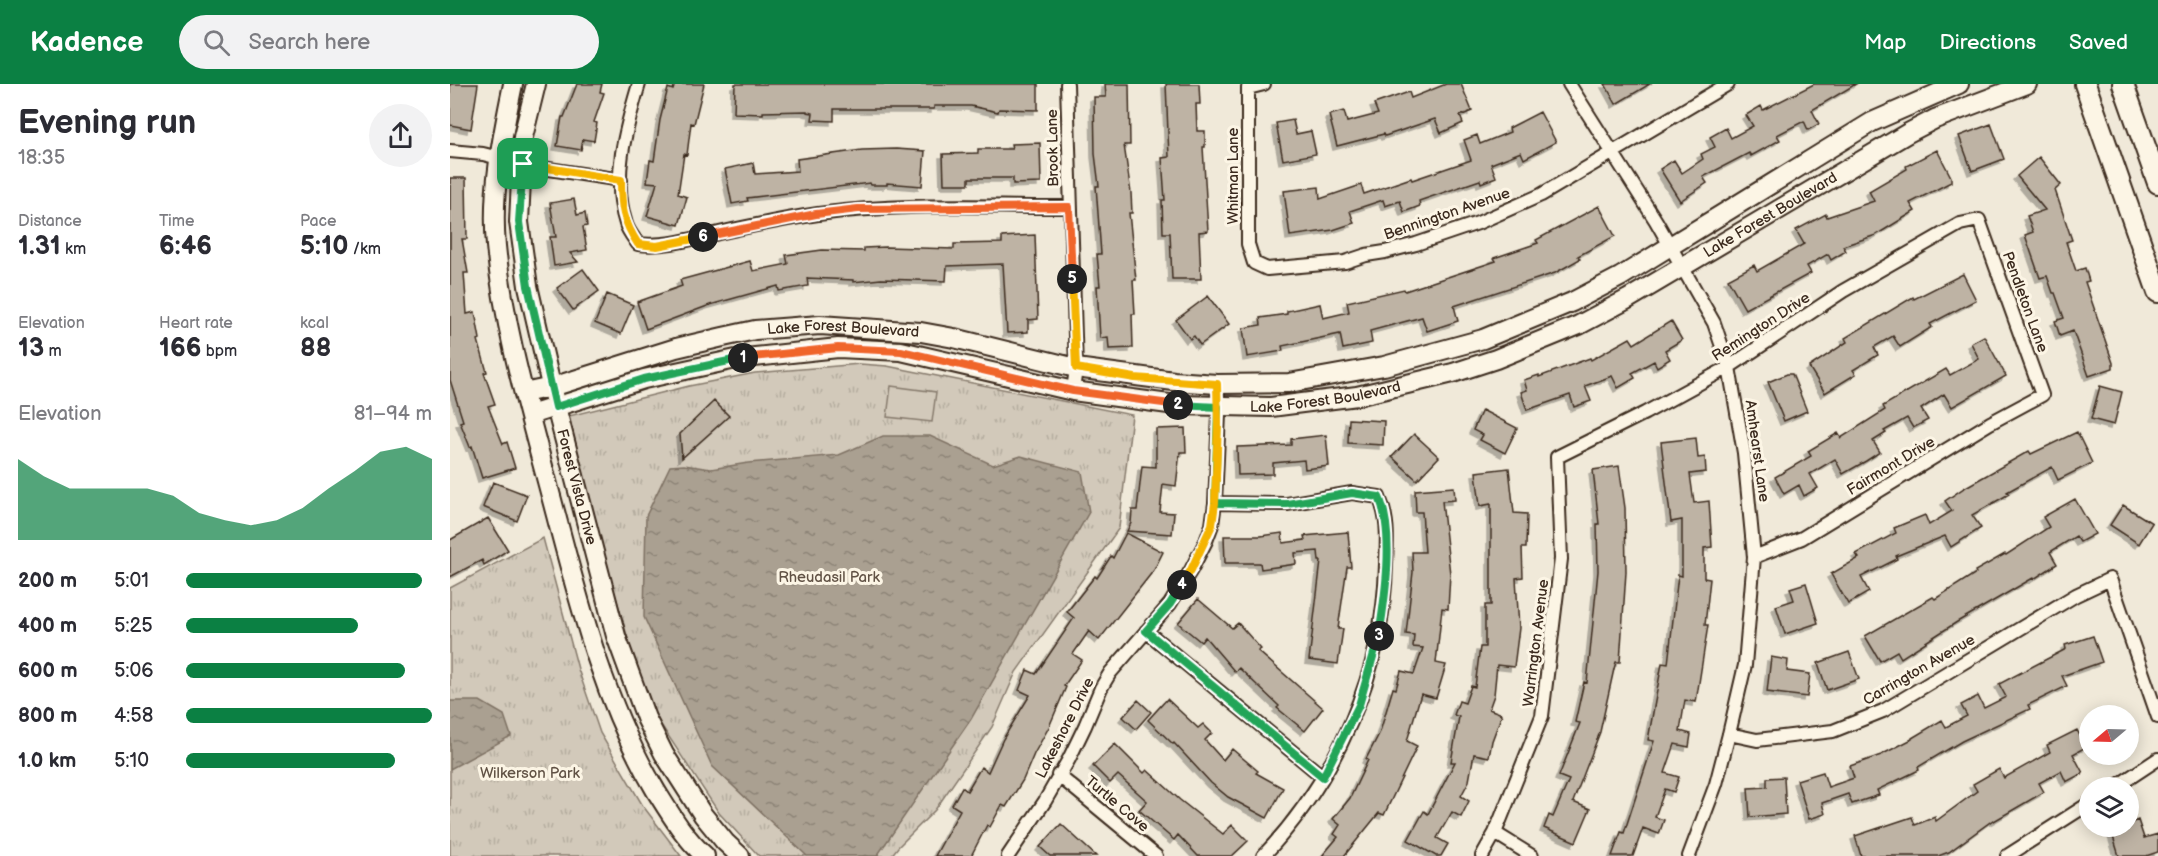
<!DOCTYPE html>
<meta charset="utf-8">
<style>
body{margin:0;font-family:"Balsamiq Sans",sans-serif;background:#f2f2f3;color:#2b2b33;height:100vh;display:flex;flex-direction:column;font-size:22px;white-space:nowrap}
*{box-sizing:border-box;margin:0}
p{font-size:20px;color:#7c7c81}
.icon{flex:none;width:33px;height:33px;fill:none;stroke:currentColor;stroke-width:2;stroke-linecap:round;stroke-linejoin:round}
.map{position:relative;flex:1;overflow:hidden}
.drawer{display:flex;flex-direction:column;background:#fff;width:450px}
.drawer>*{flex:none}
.needle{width:39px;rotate:251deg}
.tools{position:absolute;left:1629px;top:621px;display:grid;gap:12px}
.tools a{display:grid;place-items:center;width:60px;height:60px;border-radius:50%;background:#fff;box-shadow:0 3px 15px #0003;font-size:30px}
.pin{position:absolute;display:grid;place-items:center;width:51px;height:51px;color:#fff;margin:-26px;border-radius:12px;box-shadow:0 3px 9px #0006}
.km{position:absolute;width:30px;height:30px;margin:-15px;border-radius:50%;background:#222;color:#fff;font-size:16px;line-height:30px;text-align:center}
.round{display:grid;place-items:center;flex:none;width:63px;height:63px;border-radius:32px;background:#f2f2f3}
.summary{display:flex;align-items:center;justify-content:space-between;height:102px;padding:0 18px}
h1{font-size:33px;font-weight:700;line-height:45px}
.metrics{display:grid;grid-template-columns:repeat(3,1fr);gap:9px;height:102px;padding:6px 18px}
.metrics div{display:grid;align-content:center}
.metrics b{font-size:26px;font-weight:700}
.metrics small{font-size:16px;font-weight:400}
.metrics p{font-size:16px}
.chart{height:168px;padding:12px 18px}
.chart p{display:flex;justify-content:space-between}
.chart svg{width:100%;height:108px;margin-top:6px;fill:#0b8043;opacity:.7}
ul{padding:0 18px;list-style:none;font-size:20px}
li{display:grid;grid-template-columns:96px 72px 1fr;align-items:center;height:45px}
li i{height:15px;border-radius:8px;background:#0b8043}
header{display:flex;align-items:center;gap:36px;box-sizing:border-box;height:84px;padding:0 30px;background:#0b8043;color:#fff}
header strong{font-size:28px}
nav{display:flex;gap:33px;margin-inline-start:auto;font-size:21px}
.search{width:420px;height:54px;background:#f2f2f3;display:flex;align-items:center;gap:15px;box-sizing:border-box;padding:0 21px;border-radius:33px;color:#7c7c81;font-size:22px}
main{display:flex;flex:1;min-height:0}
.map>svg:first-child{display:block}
.park{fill:url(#park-tufts);stroke:#867a6c;stroke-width:1.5}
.pitch{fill:#d2c9ba;stroke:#867a6c;stroke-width:1.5}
.water{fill:url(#water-ripples);stroke:#7e7163;stroke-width:1.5}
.building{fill:#beb3a4;stroke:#3b2a1e;stroke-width:1.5;filter:url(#shadow)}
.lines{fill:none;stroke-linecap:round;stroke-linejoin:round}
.street-casing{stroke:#3b2a1e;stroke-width:16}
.secondary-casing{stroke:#3b2a1e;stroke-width:22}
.primary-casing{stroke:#3b2a1e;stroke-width:24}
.street{stroke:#fcf5e5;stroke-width:12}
.secondary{stroke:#fcf5e5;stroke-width:18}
.primary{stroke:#fcf5e5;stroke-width:20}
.split-1-casing{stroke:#fff;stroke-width:12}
.split-2-casing{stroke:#fff;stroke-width:12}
.split-3-casing{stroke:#fff;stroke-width:12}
.split-4-casing{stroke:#fff;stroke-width:12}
.split-5-casing{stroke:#fff;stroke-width:12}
.split-6-casing{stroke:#fff;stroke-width:12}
.split-7-casing{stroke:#fff;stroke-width:12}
.split-1{stroke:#22a559;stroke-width:8}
.split-2{stroke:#f0652b;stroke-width:8}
.split-3{stroke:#22a559;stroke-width:8}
.split-4{stroke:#22a559;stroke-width:8}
.split-5{stroke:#f5b400;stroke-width:8}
.split-6{stroke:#f0652b;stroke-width:8}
.split-7{stroke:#f5b400;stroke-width:8}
.labels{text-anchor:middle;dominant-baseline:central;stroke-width:6;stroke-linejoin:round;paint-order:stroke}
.street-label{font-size:15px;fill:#3b2a1e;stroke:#fcf5e5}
.park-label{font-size:15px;fill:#615245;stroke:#fcf5e5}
</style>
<header>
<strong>Kadence</strong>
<div class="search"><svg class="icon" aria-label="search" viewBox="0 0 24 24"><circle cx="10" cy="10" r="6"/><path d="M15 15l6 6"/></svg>Search here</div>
<nav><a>Map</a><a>Directions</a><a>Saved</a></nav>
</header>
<main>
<section class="drawer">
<div class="summary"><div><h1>Evening run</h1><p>18:35</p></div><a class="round"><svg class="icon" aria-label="share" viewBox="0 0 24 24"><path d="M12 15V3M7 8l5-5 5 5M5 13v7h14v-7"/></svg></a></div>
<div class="metrics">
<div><p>Distance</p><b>1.31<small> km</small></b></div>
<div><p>Time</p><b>6:46</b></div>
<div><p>Pace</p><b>5:10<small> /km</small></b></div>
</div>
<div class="metrics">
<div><p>Elevation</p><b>13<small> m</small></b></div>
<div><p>Heart rate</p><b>166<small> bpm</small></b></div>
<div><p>kcal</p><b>88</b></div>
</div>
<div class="chart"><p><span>Elevation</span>81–94 m</p>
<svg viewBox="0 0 160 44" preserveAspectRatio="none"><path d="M0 44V11L10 18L20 23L30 23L40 23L50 23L60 26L70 33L80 36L90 38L100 36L110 31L120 23L130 16L140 8L150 6L160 11V44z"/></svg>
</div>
<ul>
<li><b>200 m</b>5:01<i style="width:96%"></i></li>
<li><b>400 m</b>5:25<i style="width:70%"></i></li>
<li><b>600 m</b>5:06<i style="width:89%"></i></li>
<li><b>800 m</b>4:58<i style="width:100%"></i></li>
<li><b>1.0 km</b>5:10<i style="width:85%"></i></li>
</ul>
</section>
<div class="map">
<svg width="1708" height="772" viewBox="0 0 1708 772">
<defs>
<pattern id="park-tufts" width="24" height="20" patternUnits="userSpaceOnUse" patternTransform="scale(1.5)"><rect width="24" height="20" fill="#d2c9ba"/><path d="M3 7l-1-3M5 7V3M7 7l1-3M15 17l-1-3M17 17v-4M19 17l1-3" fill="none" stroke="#b5ad9f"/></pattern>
<pattern id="water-ripples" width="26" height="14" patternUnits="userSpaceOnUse" patternTransform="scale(1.5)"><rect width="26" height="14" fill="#aaa091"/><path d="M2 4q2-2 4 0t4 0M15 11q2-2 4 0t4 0" fill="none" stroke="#8c8376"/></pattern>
<filter id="shadow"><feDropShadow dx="-4" dy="4" stdDeviation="0" flood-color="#0004"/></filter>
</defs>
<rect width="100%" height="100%" fill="#f0e9d9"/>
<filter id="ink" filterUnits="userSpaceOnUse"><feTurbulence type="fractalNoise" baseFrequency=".0167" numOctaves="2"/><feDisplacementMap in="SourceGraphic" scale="12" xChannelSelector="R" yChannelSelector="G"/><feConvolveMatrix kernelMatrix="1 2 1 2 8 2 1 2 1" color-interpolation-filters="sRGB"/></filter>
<g filter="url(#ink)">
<path class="park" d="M410,280L437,282L682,331L669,444L566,588L542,643L485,726L448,763L441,772H309L269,729L196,618L139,419L119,332L239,302L305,289Z
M93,454L128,585L150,649L193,722L231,772H0V504Z"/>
<path class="pitch" d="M441,302L486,308L482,338L437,333Z"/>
<path class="water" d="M433,352H480L543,381L571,372L632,388L639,428L521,635L427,772H357L262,682L194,533L196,432L220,382L234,381L261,385L298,379L389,371Z
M0,617H30L54,631L61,652L0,685Z"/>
<path class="building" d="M0,0H28L21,45L0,41Z
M127,0H152L150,8L154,9L144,38L147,39L144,57L133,55L131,66L107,62L112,33H114Z
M225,0H254L244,40L241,39L237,71L234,70L228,110L237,113L229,141L197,132L207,99L197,98L200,76L204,77L210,36L218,4L223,6Z
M285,0H588V26L549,25L548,28L521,22H484V25H384V37L362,36L363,29L357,28V27L313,28V30L284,29Z
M655,0H679L680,61H674L681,109L682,129H679L686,196H683L685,230H682L683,264L659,265L658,253L650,254L647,202H650L647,170H651L646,102H649L645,70L644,13H656Z
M716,0H749L750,20H746L747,47H755V63H753L758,147L749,148L751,195H722L720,149H713L712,116H715L712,74L719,73Z
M996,0H1011L1022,27L1010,32L1013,39L991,49L985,35L935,52L934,50L887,62L879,31L894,27L897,38L928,30L924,20L959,8L961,14Z
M1155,0H1200L1166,20Z
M1364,0H1406L1362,26L1369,40L1358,46L1354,37L1327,51L1330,56L1301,72L1299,69L1253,93L1257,99L1230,117L1210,85L1224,76L1232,89L1253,75L1251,70L1265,63L1260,53L1276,44L1281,54L1303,42L1296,31L1311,22L1313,26Z
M1090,28L1106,58L1074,75L1071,68L1041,80L1046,93L1031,99L1030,96L969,117L970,122L954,128L950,117L935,122L933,116L900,127L904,139L883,146L840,152L834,107L869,103L870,115L911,101L914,110L961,94L962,96L1021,76L1014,56L1027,51L1030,60L1060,48L1059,44Z
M843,36L846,50L861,47L866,70L833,76L826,39Z
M1541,40L1554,75L1522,87L1509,52Z
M590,59L591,99L563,100V94H519V100H494L493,70L528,69V65H562L561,60Z
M446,65L475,67L472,102L437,99V101H421L420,99L297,114L298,117L282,120L275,85L303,79L305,90L348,87L347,75L412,66Z
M1487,66L1501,93V98L1460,119L1465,127L1426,151L1393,162L1396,167L1381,176L1378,170L1357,182L1361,189L1295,225L1278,195L1304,181L1307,187L1354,160L1346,146L1376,130L1377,133L1424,117L1419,107L1457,85L1456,82Z
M1589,73L1611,101L1605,106L1622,156L1616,158L1626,187L1635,184L1639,197L1635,198L1663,279V284L1639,292L1623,247L1610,252L1605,237L1614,234L1605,209H1603L1597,192L1590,194L1575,151L1583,148L1577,132L1595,126L1567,92Z
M0,94H16L17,155H12L18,189H14L17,230L25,228L30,255L28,256L37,288L34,289L45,320L38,322L53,360L57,358L65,384L32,394L22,362L20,363L10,338L13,337L0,296Z
M124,115L127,131L135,129L137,142L133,143L137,166L120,169L128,178L104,182L100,153H106L100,119Z
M1149,122L1165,152L1128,172L1130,175L1105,189L1004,222L1008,237L977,247L972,233L920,247L922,259L893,265L890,250L832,262L833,267L797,273L793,244L811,241L810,234L837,230V227L870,220L873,234L899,228L897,218L954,205L955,207L1046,177L1044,174L1088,159L1086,156Z
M585,151L588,235L578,236V248L557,249L553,180L497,182L496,197L431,195L403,198V196L357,194L358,202L329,207L328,202L260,221L196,245L187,218L232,202L230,196L300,177L303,187L338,180L336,171L372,166L414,167V164L436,163L504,165V160L552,159V153Z
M133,185L149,207L123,226L107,204Z
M1513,190L1526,216L1480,240L1482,243L1450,263L1443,252L1424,263L1428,271L1403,286L1406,290L1375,309L1359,283L1397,258L1395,254L1463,213L1464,215Z
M157,210L183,221L171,250L145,239Z
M758,212L779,240L750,261L744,252L740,255L726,236Z
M1221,237L1232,256L1215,266L1220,275L1207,283L1204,277L1182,289L1185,294L1168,304L1162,292L1135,302L1141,317L1124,323L1120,311L1077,326L1071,308L1077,306L1074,296L1089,291V293L1140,274L1141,276L1180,254L1184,260Z
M1534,252L1556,292L1502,323L1494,310L1471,325L1478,336L1463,344L1457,334L1434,347L1436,349L1423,357L1430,368L1416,377L1393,390L1385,375L1360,390L1368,404L1354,412L1349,401L1334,410L1325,393L1361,372L1358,367L1388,349L1391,354L1435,326L1433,322L1496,285L1500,291L1529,275L1521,259Z
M1337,290H1342L1357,327L1334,337L1318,298Z
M1650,302L1672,308L1664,341L1641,335Z
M264,317L279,332L232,374L230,350Z
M1032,326L1067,344L1055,369L1030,356L1033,351L1023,346Z
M899,335L934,337L933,361L898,359Z
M735,344L736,368H730L726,402L713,400L710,428L724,429L722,450L677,447L681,439L682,426H687L692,382L706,383V345Z
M1627,348L1642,379L1608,396L1602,383L1557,408L1559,410L1522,431L1531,444L1501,463L1495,452L1446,472L1447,475L1411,493L1419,508L1398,520L1381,490L1409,474L1406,470L1446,449L1444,444L1475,431L1479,441L1502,427L1495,417L1514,404L1579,367L1581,370Z
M964,350L989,373L967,396L942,373Z
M876,351L879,382L855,385L854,376L823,379V390L788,391L787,363L841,361V355Z
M1246,354L1248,374L1255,373L1256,388L1240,390L1244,419L1259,417L1262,463L1254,464V494L1260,495L1255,541H1258L1246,618L1235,616L1230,647L1241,650L1239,663L1225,660L1215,689L1229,693L1224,708L1215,705L1205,733L1214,736L1209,750L1193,744L1183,772H1162L1171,748L1174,749L1204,657L1198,656L1212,579L1218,580L1228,491L1232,492V436L1221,438L1211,358Z
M1169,382L1175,424L1176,488L1170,578H1166L1164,585L1150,648L1123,718L1140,725L1126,758L1094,744L1099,731L1103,733L1119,696L1109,692L1130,639L1125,638L1134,598L1137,599L1148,487L1147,440H1149L1143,386Z
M1059,384L1064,429L1077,430L1076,464H1072L1073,493L1066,494L1069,544L1064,583L1047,581L1044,611L1039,625L1052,630L1042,657L1039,673L1024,670L1019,697L1011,712L1019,717L1011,733L1002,728L987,754L998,760L991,772H986L958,756L974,727L978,730L1005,678H1001L1009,633L1004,631L1009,617L1015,619L1021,602L1025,603L1030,563H1035V521H1041V420L1030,422L1026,388Z
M43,398L77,411L67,437L33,423Z
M1004,403L1005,416L992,417L1000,490L998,525L992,524L986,579L996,581L986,614L971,610L957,657L967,662L934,731L929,729L894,772H872L888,753L884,750L890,741L883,735L900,714L918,676L916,675L930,648L943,604L946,605L951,587L964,590L973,564L963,563L964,551L956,550L963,488L962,468H975L972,428H966L965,406Z
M1625,415L1645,450L1630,458L1626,452L1600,468L1607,480L1584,495L1583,494L1507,538L1451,574L1447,567L1430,577L1415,552L1483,513L1485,515L1526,489L1525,487L1555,470L1556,471L1599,443L1593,433Z
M1673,421L1702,439L1689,460L1660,441Z
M38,434L58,466L34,481L32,476L0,493V456Z
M898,448L901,483H897L888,545H893L888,580L859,576L871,477H869L868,467L845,469L846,480L811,485L810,479H775L774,452H811L832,449L833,459L855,456L854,452Z
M676,449L713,468L704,486L649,556L639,547L623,570L632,576L614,602L616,603L599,643L584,670L573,696L556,723L552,721L540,743L537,741L521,772H485L510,726L502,721L512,703L517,707L531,683L538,688L553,655L580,611L569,606L577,586L586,590L624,534L617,528L645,492L647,494L661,472L663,474Z
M1356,499L1368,539L1335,550L1326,522L1344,516L1340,504Z
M748,515L782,544L788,539L811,565L808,567L873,624L855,647L827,624L829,622L789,584L785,588L755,553L751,558L728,539Z
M1643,552L1652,578L1612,592L1617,602L1578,621L1580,625L1512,657L1468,683L1469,686L1427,706L1429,711L1402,720L1398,710L1372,719L1375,730L1359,735L1347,696L1373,688L1378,703L1404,694L1400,682L1431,671L1462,655V654L1492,636L1496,643L1517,632L1511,621L1528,612L1534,624L1556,613L1549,600L1616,565L1615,561Z
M1399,568L1409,595L1377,606L1368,579Z
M1321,573L1338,576L1337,587L1360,590L1357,613L1317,608Z
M717,615L748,644L753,640L762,649L755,656L773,676L782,665L808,687L806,689L833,704L817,734L778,713L761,699L724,659L723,660L698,636Z
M688,616L701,628L686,645L673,633Z
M1627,646L1636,663L1623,670L1633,689L1616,698L1611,687L1589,699L1594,708L1544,737L1543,736L1499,768L1488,772H1411L1405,752L1462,733L1465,741L1485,733L1486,737L1527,707L1523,700L1549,685L1554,694L1600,668L1597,661Z
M665,660L694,689L697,686L730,716L773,750L782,741L798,757L782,772H748L728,751L724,756L689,726L697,717L668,691L660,699L643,682Z
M1334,693L1336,730L1300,733L1298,704L1317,703V694Z
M1688,736L1694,754L1708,750V768L1696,772H1669L1661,746L1678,742V740Z
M611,740L646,772H600L590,763Z"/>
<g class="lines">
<defs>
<path id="street" d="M189,0C176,44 161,94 176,140C178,147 184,154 188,160C216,163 241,155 269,149C301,142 334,135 368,130C450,119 536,123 619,123
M617,0L626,284L623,307
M814,0L798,4V160L804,179L817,185L895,178L916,171L935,168L966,160L1028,139L1091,111L1278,0
M1119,0L1206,137L1264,239L1279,283L1294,369L1304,473L1295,581L1279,650L1266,700L1239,772
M0,67L33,70L86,83L171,96
M765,419L837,420L902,409L929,413C939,435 937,457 936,480C934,587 887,694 813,772
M696,547L873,693
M1279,650L1307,656L1383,647L1433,627L1626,511L1660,495L1708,633
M608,691L706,772
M1664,704L1708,675
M1045,749L1082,772
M558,772L595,717L619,675L635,642L651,604L660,589L720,520L741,486L756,457L762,441L765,419L769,330L767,300
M1032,772L1045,749L1092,632L1111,475L1107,373L1195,329L1279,283L1393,207L1510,140L1529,136L1592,311L1540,339L1352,454L1304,473
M1557,772L1640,719"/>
<g id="secondary">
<path d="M63,0C52,53 41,108 46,162C54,243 77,322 98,401C126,505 150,613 206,707C221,731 234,753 255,772"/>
<path id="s1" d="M86,0L73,53L69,138L78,202L106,323L166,552L196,634L214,670L253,731L275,758L290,772"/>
<path id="s2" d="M74,309L102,303L226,264L273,253L305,246L370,241L471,248L504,254L626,284L724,297L767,300L839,299L934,282L1033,255L1122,218L1170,193L1422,38L1509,0"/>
<path id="s3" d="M80,331L194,295L286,275L388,264L451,267L623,307L726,321L821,323L907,312L1003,289L1046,275L1129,241L1178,215L1458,49L1485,35L1577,0"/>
</g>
<path id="primary" d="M1635,0L1708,208
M1673,0L1708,99"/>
</defs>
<use href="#street" class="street-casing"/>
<use href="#secondary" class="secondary-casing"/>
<use href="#primary" class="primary-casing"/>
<use href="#street" class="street"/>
<use href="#secondary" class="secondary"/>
<use href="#primary" class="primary"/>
</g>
</g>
<g class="lines" filter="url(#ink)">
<defs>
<path id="split-1" d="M73,80L69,138L78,202L106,323L194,295L293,274"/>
<path id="split-2" d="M293,274L388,264L451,267L623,307L728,321"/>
<path id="split-3" d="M728,321L768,323L765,419L837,420L902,409L929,413C945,449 935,514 929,552"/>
<path id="split-4" d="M732,501L720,520L696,547L873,693L909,621L929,552"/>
<path id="split-5" d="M622,195L626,284L685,294L767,300L768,339L765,419L762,441L741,486L732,501"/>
<path id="split-6" d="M253,153L366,130L408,125L619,123L622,195"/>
<path id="split-7" d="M73,80L171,96C171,123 173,137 188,160L207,162L253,153"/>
</defs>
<use href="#split-1" class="split-1-casing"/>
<use href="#split-2" class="split-2-casing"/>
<use href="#split-3" class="split-3-casing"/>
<use href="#split-4" class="split-4-casing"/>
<use href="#split-5" class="split-5-casing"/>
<use href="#split-6" class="split-6-casing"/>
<use href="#split-7" class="split-7-casing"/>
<use href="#split-1" class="split-1"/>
<use href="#split-2" class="split-2"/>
<use href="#split-3" class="split-3"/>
<use href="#split-4" class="split-4"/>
<use href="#split-5" class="split-5"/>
<use href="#split-6" class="split-6"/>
<use href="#split-7" class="split-7"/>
</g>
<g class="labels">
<g class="street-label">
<text transform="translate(603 64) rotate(-91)">Brook Lane</text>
<text transform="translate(783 92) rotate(-90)">Whitman Lane</text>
<text transform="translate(997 130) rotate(-19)">Bennington Avenue</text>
<text stroke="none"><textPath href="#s3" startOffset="1296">Lake Forest Boulevard</textPath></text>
<text transform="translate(1575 218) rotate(70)">Pendleton Lane</text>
<text transform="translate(1311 243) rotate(-33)">Remington Drive</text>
<text stroke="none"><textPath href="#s2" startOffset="328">Lake Forest Boulevard</textPath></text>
<text stroke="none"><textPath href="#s3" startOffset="810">Lake Forest Boulevard</textPath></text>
<text transform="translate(1307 367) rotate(82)">Amhearst Lane</text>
<text transform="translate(1441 382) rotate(-31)">Fairmont Drive</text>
<text stroke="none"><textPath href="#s1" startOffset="411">Forest Vista Drive</textPath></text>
<text transform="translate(1086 559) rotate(-83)">Warrington Avenue</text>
<text transform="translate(1469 586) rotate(-30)">Carrington Avenue</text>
<text transform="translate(615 644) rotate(-63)">Lakeshore Drive</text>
<text transform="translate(667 720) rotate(40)">Turtle Cove</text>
</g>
<g class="park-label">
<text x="379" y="493">Rheudasil Park</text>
<text x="80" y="689">Wilkerson Park</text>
</g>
</g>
</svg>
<div class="tools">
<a><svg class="needle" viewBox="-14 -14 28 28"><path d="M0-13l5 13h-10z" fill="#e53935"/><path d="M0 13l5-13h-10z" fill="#7c7c81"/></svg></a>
<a><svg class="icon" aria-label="layers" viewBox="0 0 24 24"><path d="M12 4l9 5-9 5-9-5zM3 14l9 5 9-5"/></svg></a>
</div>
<div class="pin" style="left:73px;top:80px;background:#1e9e55"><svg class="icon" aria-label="arrive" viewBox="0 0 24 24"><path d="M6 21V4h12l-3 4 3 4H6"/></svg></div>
<b class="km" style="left:293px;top:274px">1</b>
<b class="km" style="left:728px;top:321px">2</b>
<b class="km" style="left:929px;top:552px">3</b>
<b class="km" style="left:732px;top:501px">4</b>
<b class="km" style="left:622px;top:195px">5</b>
<b class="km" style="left:253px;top:153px">6</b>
</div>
</main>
